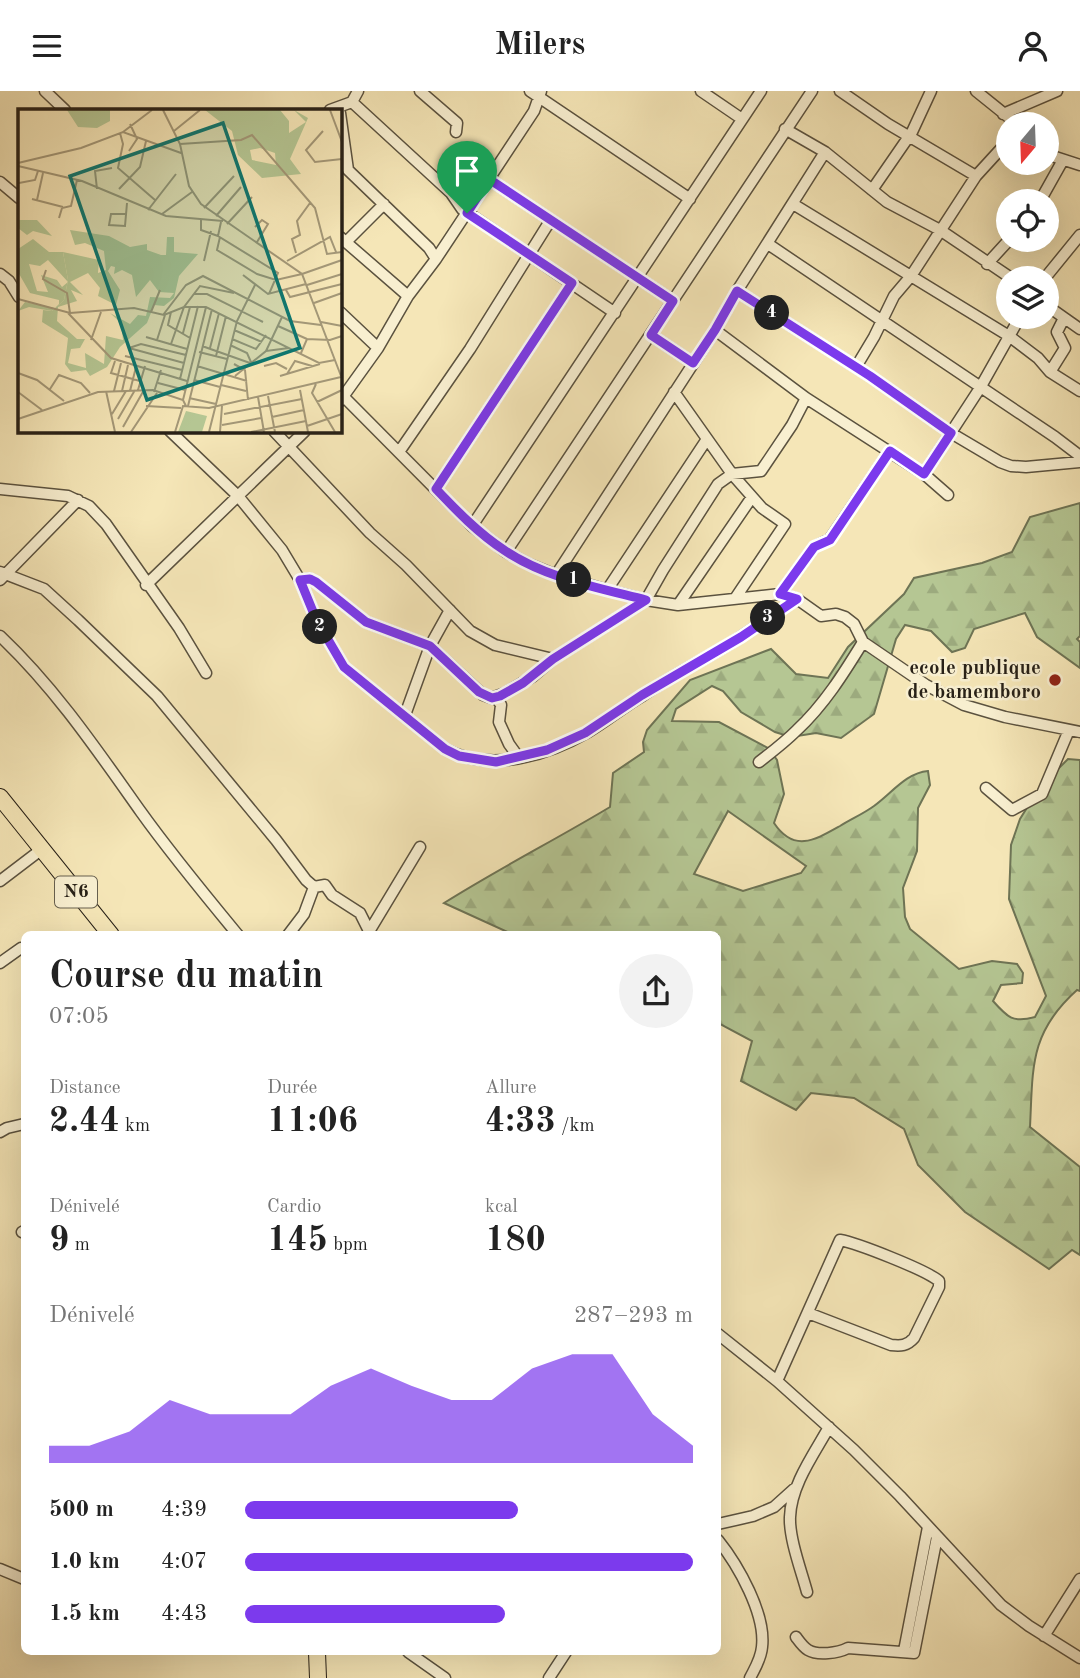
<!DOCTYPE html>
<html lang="fr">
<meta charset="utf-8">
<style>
body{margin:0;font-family:"Old Standard TT",serif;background:#f2f2f2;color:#222;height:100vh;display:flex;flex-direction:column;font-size:26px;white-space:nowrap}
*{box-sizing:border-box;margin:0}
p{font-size:23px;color:#767676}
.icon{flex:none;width:38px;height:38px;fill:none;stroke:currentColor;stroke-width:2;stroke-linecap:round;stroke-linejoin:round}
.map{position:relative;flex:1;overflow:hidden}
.panel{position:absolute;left:21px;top:840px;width:700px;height:724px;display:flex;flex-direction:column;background:#fff;border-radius:10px;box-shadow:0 7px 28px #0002}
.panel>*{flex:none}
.needle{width:46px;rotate:199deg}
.fabs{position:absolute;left:996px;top:21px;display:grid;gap:14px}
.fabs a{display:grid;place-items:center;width:63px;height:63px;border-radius:50%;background:#fff;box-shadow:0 7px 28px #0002;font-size:35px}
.pin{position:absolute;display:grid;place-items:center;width:60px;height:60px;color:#fff;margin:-72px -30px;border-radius:50% 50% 50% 0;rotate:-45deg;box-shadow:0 0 7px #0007}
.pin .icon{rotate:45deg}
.km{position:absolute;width:35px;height:35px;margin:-18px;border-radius:50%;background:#222;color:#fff;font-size:19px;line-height:35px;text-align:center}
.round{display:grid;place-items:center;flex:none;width:74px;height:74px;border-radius:37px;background:#f2f2f2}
.overview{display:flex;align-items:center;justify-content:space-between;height:119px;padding:0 28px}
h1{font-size:38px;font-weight:700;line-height:52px}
.figures{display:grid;grid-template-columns:repeat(3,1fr);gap:10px;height:119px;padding:7px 28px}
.figures div{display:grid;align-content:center}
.figures b{font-size:35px;font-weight:700}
.figures small{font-size:19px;font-weight:400}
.figures p{font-size:19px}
.chart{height:196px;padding:14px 28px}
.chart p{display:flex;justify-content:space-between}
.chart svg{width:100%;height:126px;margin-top:7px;fill:#7c3aed;opacity:.7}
ul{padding:0 28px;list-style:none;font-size:23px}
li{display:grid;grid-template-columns:112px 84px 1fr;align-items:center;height:52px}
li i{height:18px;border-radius:9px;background:#7c3aed}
header{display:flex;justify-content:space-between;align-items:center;height:91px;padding:0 28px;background:#fff;font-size:32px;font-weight:700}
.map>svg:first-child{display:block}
.forest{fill:url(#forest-firs);stroke:#6e7455;stroke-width:2;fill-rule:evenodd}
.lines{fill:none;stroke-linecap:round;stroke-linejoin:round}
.minor-casing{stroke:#5b523f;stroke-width:13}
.highway-casing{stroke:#282117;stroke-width:18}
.minor{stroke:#f8efd0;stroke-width:10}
.highway{stroke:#f5e6b7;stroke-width:16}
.route-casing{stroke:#fff;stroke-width:14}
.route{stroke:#7c3aed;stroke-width:9}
.poi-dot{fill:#8f2418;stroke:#f8efd0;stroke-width:2.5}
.labels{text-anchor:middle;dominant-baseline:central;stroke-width:5;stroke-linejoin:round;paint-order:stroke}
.shield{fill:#f8efd0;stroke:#665f4e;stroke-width:2}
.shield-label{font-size:19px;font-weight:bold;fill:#282117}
.poi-label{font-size:21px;font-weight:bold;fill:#282117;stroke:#f8efd0;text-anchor:end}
.inset-road{fill:none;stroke:#a39777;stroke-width:2}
.view{fill:#0f766e;fill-opacity:0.15;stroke:#0f766e;stroke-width:3.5}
.inset-edge{fill:none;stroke:#282117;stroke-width:3.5}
</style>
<header><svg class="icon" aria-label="menu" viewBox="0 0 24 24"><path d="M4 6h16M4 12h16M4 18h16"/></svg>Milers<svg class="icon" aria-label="person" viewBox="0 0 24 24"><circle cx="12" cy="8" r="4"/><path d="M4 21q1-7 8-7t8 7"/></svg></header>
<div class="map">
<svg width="1080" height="1587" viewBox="0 0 1080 1587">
<defs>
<pattern id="forest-firs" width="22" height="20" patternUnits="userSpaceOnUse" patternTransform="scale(1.75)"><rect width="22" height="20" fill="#b5c693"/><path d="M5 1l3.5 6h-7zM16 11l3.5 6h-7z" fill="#9caa7e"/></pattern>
</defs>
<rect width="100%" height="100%" fill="#f5e6b7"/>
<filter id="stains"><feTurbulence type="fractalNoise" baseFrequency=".00286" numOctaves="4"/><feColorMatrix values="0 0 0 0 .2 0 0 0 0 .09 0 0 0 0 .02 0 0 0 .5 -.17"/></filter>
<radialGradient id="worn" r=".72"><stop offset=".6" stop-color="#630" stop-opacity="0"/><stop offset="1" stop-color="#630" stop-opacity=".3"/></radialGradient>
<path class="forest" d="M1080,412V545L1077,548L1080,551V577L1037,546L1025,522L974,538L965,557L952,561L931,540L905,534L896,548L874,623L841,647L816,642L791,646L775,641L741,621L723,600L712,595L676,618L672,630L719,631L768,657L777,669L784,703L774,732C794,762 815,749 840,735C851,728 863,723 874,715C892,702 906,682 928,680L930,694L918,717L917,760L903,797L905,826L910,838L959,878L992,870L1017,873L1023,882L1022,892L1001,894L993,910C1008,927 1013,932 1035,926L1046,905L1009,808L1011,754L1020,728L1040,696L1068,668L1080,669V900L1077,899C1029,942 1033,977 1030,1036L1080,1076V1164L1072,1159L1049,1178L965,1121L918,1074L904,1038L854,1007L811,1002L796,1019L741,990L752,950L718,932V844L512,843L444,812C498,778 555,749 610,716L613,682L644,661L643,651L647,639L690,589L771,558L796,583L828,587L848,556L904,503L914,487L982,472L1012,461L1030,426ZM728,720L806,775L801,782L743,800L694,783Z"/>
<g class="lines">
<defs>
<path id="minor" d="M45,0L65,19
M420,0L457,32L456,41
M530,0L690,108
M701,0L742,28
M840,0L888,33L976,85
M976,0L1017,33
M352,11L451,102L462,118L615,222
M330,19L352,11L358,0
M340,22L348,79L429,157L436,168
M1003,23L1057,0
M785,38L825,61L887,111L940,139L1011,187
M1046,63L1080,74
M489,88L673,210
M0,91L19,107
M872,99L912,41L931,0
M1040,110L1063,69
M793,113L1009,245L1038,267L1050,281L1080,300
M340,146L408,205
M346,151L384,113
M768,153L1055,346L1080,365
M987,173L1009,149
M0,183L9,190L19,206
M1045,187L1080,144
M737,200L870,285L951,342L1000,371L1011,375L1026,376L1080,371
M1046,214L1080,238
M340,221L378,257
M715,239L806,307L924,383L948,404
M651,244L693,272
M856,276L874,246L894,205L911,185L976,85L1008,50
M1050,281L1065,257L1057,241L1064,227
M674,301L732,383L762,417L785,433L736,506
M340,302L472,435L506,461L529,473L556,484L607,499L646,509L678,514L780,503L797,508L821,525L836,523L845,526L854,533L863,551L926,594L964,614L1005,626L1080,641
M340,310L378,257L408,205L436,168L534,20L541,0
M170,340L238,405L282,459L300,489L316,528L344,576L445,658C490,682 546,665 588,641C607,630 623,616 642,605C673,584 707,567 739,547C759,534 777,521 797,508
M274,340L370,442L406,474L470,540L495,554L553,568
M399,361L470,258L550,130
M924,383L980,297L1020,226
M0,398L68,405L89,415L106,433L179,537L206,582
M436,398L572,192
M472,435L761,0
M506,461L812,0
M0,481L44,498L78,529L157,605L276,749L306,789L314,796L304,823L288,844
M556,484L715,239L737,200L825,61
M0,489L78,409
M300,489L310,488L316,491L366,531L430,555L483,604L491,607L505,602L532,586L553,568L646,509L663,479L718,393L732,383L761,380L792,334L806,307
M146,494L305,340
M607,499L707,348
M780,503L814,456L830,448L890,360
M678,514L752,406
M0,545C55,597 97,659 141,721C171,763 205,804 238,844
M496,606L501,614L499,631L509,653L519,667
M405,624L430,555L450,519
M759,671C772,661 785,651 797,639C824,614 844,582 863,551
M986,697L1012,719L1042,703L1069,639
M0,790L42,758
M314,796L325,794L332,804L360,822L369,840
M367,844L420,756
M0,872L21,857
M0,1041L7,1037L24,1033
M22,1141L24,1140
M718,1243L777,1290L854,1359L900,1405L1001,1514L1029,1535L1080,1567
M777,1290L840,1149C857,1152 926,1179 939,1190V1196L914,1247C907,1255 901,1255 891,1254L808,1222
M718,1433L753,1425L774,1416L794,1398
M718,1449C738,1474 766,1523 762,1556C761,1568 755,1577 750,1587
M0,1478L24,1488
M807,1501C801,1479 789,1447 790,1426C791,1394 814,1363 829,1336
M1044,1545L1080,1488
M796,1546C799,1550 803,1556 808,1559C818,1565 838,1562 848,1557L914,1562L937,1446
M904,1560L928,1436
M408,1561L445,1587
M549,1587L566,1561"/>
<path id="highway" d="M0,706L111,844
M317,1561L318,1587"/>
</defs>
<use href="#minor" class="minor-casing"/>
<use href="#highway" class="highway-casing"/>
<use href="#minor" class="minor"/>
<use href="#highway" class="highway"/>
</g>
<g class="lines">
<defs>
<path id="route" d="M489,88L673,210L651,244L693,272L715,239L737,200L870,285L951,342L924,383L890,360L830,449L814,456L780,503L797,508L741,546L642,604L585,642L547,659L496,671L459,665L445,658L344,576L316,528L300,489L310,488L316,491L366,531L430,555L479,601L492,607L500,605L523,592L553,568L646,509C599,497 545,487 504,459C478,442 457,420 436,398L572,192L467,122Z"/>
</defs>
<use href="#route" class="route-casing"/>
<use href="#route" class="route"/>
</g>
<circle class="poi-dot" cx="1055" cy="589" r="7"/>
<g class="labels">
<rect class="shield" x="55" y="785.5" width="42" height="31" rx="5"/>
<g class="shield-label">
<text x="76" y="801">N6</text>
</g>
<g class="poi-label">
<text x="1041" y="577">ecole publique<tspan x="1041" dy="24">de bamemboro</tspan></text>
</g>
</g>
<g transform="translate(18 18)">
<rect width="324" height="324" fill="#f5e6b7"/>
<path d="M15,130L31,143H45L50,171L46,191L34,202L11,198L0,202L7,193L37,199L41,195V191L12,184L0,163V140ZM30,151L50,173L44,178L39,171L23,166L30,183L19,182L11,155L22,157ZM168,302L189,307L184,323H160Z" fill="#b5c693" fill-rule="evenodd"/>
<path d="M49,1H92V12L79,19L60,18ZM187,1H262L271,12V24L288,13L276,1L290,9L272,50L283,65L244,69L220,46L214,22ZM242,39L257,44L258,56L234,51L232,41ZM0,111H19L34,127L15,122L9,126L0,119ZM52,121L91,127L112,138L129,135V141L143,146H148L149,128H156V143L180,145L161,167L156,189L146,197L136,196L129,214L102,238L89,258L72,267L68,261L53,263L47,255L50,229L24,213L25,201L34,202L46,191L50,171L45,143L81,151L80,164L88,161L86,142L67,134L57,136ZM93,157L97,158L96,165L104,161L114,166L118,188L132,171L141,183L156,184L152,189L132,188L128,207L120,206L112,215L92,204L103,214L105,231L88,227L86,255L67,244L68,259L50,254L53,240L62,239L67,230H59L39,212L40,198L59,192L53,181L65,186L52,173L70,164L82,179L80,187L98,196L102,181L90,162Z" fill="#b5c693" fill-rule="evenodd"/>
<path class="inset-road" d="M145,1L162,35L171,77L183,95L284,165L323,267M312,1L324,33M156,22L182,1M305,22L288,41L297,53L324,50M105,23L134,1M102,24L105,35L100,59L137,91M162,35L223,31L234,26L297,99L309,145L324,143M111,42L119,30L112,15M0,54L63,39L105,23L163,44M0,57L64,72L148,107L205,112M1,74L17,71L20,62M79,80L77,62L94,59M101,80L122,58L128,32M14,90L45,98M19,91L25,64M186,99L216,67M130,101L158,65M108,105H93L91,116L107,117L109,94M144,105L174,83M198,107L223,78M41,109L44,99L53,97L59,71M183,111V121L200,127M203,113L200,127L260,164L251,185M209,115L234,88M237,118L244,111L250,115L239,133M202,128L199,141L239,165L258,171L284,165M278,144L274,130L282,126L279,112L292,94M186,152L193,122M269,152L312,128L318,143M28,161L25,170L49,184L52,204M284,165L324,151M225,166L250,185L288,175M289,176L324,165M268,181L272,188L324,175M176,185H189L245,213M0,190L52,204L116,199L146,206L166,198H188L301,254L317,251M296,194L324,184M133,203L142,181M153,203L150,216L172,229M50,204L93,249L169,272M145,206L168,176L185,167L272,212L303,216M303,213L324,217M260,217L289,230M216,221L244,233M165,224L172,198M128,228L169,240M214,230L238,240L248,226M73,231L83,203M139,231L147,206M153,235L166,198L182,177L216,184M212,236L229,244L233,253M184,237L232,254M111,239L123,235L168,246M111,239L166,254M192,239L201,204M248,242L271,239M181,243L209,250M283,244L289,230L312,231L324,227M107,247L164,261M198,247L208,207M97,252L93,264L122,272M216,255L227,261L230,291M179,257L229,272M246,257L258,254L269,260M0,264L19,271L46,292M269,265L277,252L294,257M217,267L248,242L264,208M262,267L302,255M162,270L180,197M176,271L202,278M140,274L167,281M298,275L294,284L317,323M203,276L228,282M32,280L41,266L63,274L72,284M120,281L127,257M282,281L290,323M88,282L97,323M96,282L103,254M104,282L110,256M112,282L118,258M0,283L24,301M136,283L143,261M250,287L257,323M240,288L246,323M171,289L198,295M165,291L188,198M299,293L324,281M128,297L163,299M170,297L194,200M94,305L108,282M206,305L284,290M254,308L286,301M0,310L80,283L135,281L165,291L168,297M100,310L117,281M204,316L243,309M289,317L324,305M105,318L126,281M113,323L139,284M157,323L165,297L191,299L323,268M191,323L219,212L237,176M202,323L204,297M233,323L288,312"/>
<path class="view" d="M205,14L282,239L129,291L52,67Z"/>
<rect width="324" height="324" class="inset-edge"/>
</g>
<rect width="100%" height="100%" filter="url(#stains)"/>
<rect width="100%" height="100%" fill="url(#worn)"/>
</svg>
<div class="fabs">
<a><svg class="needle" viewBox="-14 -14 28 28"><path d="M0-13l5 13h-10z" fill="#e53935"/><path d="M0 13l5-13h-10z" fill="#767676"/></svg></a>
<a><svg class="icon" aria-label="locate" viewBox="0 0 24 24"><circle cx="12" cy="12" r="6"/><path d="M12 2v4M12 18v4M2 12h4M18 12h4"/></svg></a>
<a><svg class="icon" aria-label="layers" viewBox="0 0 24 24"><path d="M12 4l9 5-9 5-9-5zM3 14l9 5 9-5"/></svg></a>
</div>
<div class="pin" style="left:467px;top:122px;background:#1e9e55"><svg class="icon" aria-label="arrive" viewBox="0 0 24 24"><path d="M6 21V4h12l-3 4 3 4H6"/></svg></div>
<b class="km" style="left:574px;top:489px">1</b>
<b class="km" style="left:320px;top:536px">2</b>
<b class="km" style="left:768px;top:527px">3</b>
<b class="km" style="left:772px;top:222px">4</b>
<section class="panel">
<div class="overview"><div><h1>Course du matin</h1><p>07:05</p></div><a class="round"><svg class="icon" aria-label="share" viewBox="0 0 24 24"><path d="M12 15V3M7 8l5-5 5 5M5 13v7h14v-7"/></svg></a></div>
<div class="figures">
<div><p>Distance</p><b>2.44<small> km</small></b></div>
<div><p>Durée</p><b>11:06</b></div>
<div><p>Allure</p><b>4:33<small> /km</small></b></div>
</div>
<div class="figures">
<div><p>Dénivelé</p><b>9<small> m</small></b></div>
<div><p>Cardio</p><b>145<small> bpm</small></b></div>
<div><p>kcal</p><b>180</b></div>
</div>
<div class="chart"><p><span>Dénivelé</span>287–293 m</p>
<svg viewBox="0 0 160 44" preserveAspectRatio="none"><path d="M0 44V38L10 38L20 33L30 22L40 27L50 27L60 27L70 17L80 11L90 17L100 22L110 22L120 11L130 6L140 6L150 27L160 38V44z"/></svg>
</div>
<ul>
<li><b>500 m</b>4:39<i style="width:61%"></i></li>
<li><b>1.0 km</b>4:07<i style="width:100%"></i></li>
<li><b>1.5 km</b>4:43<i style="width:58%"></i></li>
</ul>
</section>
</div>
